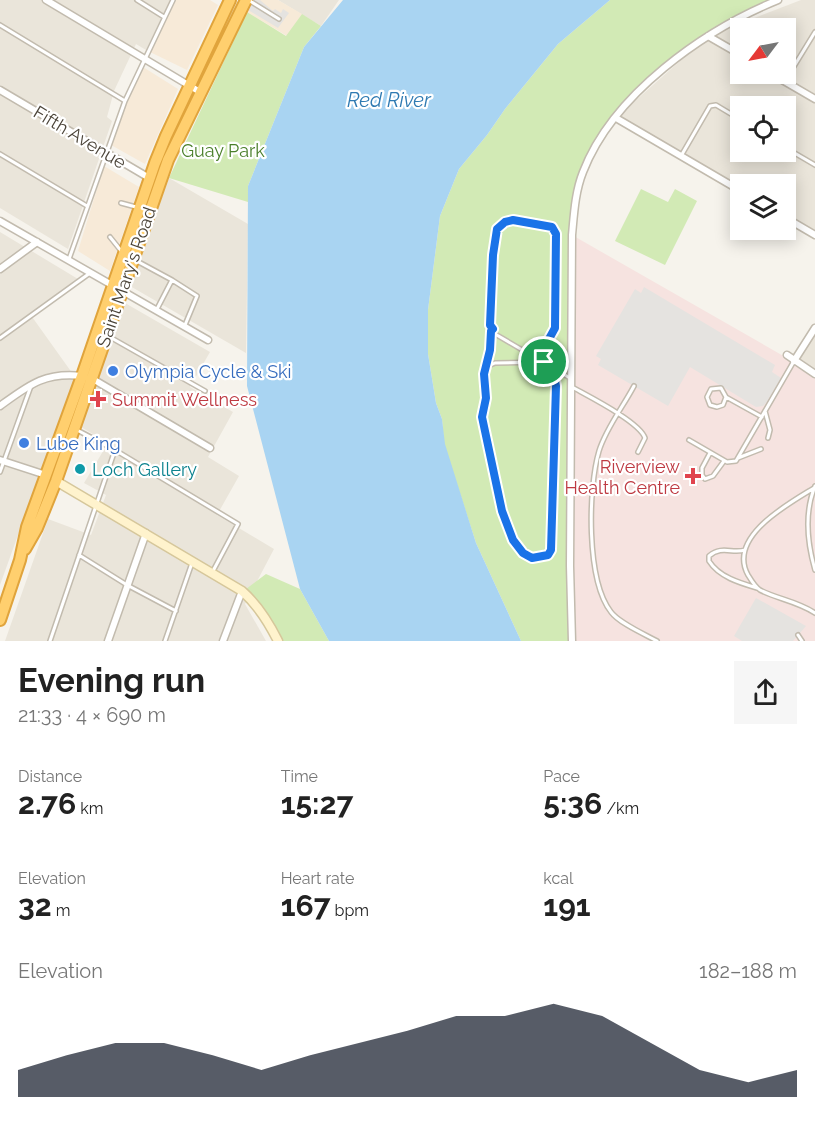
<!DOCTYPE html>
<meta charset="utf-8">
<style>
body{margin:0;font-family:Raleway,sans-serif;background:#f6f6f6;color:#222;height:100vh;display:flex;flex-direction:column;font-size:22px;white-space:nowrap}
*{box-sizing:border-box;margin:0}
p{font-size:20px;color:#767676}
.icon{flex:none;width:33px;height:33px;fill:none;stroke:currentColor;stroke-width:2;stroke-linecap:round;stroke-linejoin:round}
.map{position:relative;height:641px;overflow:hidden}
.side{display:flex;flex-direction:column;background:#fff;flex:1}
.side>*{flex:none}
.needle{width:39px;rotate:238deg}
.tools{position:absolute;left:730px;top:18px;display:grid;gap:12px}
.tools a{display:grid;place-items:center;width:66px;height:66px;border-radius:0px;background:#fff;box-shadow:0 3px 15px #0003;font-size:30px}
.pin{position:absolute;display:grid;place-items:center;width:51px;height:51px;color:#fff;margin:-26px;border:3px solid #fff;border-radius:50%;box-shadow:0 2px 6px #0007}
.round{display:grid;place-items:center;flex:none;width:63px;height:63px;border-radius:0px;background:#f6f6f6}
.headline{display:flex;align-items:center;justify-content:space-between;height:102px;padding:0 18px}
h1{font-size:33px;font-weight:700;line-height:45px}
.metrics{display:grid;grid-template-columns:repeat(3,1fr);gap:9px;height:102px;padding:6px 18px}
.metrics div{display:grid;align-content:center}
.metrics b{font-size:30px;font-weight:700}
.metrics small{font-size:16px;font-weight:400}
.metrics p{font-size:16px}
.chart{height:168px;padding:12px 18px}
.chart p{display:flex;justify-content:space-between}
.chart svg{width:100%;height:108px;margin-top:6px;fill:#111827;opacity:.7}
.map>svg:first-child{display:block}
.residential{fill:#eae5da;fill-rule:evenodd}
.commercial{fill:#f7ead8}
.medical{fill:#f6e3e0}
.green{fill:#d2eab5}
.parking{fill:#e5e3e0}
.water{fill:#a9d4f2}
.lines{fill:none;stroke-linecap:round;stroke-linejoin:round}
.lane-casing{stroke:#c2bbae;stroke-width:6}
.street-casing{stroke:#c2bbae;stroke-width:9}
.secondary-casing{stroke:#d6c79b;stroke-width:11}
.highway-casing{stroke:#e0a43c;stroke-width:14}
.lane{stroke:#fff;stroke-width:3}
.street{stroke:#fff;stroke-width:6}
.secondary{stroke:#fff3cd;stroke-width:8}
.highway{stroke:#ffcf6e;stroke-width:10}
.route-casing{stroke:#fff;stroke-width:12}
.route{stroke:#1a73e8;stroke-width:8}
.shop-dot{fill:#3f7fe0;stroke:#fff;stroke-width:2}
.health-dot{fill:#e0444e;stroke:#fff;stroke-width:2}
.culture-dot{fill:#0f9aa8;stroke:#fff;stroke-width:2}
.labels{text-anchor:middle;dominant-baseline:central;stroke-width:4.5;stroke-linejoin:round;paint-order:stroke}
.street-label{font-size:18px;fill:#4b4439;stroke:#fff}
.park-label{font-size:18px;fill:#4a7f2a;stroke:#fff}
.shop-label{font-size:18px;fill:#366cbe;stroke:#fff;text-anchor:start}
.health-label{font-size:18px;fill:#be3a42;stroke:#fff;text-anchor:start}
.culture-label{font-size:18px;fill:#0d838f;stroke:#fff;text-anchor:start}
.water-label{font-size:20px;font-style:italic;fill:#2e7ab2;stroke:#fff}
</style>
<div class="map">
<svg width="815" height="641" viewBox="0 0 815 641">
<rect width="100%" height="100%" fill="#f6f3ec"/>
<path class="residential" d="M0,0H170L146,50L136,44L114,91L107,117L112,121L68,249L0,208Z
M278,0H339L321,26Z
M801,0H815V235L786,218V184H741V191L616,118L708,36ZM741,28H786V74H741ZM741,106H786V152H741Z
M169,178L248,224L246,353L130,286Z
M0,232L78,279L30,314L75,377L0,585Z
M125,303L210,352L190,387L233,412L208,457L239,476L217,515L274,549L245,604L266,641H5L48,519L91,535L106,495L84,483L108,443L81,427Z
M815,328V374L794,361Z"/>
<path class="commercial" d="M176,0H210L218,5L187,70L150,52Z
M253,0H278L302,14L287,36L247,12Z
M143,67L178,89L145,164L111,145L127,102Z
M104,166L139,187L110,271L78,251Z"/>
<path class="medical" d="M572,235L815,374V641H572Z"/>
<path class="green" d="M610,0H778L687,50L629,103L591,155L575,203L572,641H521L476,543L444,444L442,419L436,403L428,354V310L440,216L459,169L487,135L505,109L558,44Z
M247,12L286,36L302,14L321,26L304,47L248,186V202L169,178Z
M641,189L668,202L675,189L697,201L665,265L615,241Z
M266,574L300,589L329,641H279L242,592Z"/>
<path class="parking" d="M253,0H260L273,11L275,9L281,13L283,9L289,13L278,28L248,10Z
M644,287L775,365L772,372L781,378L766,403L763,406L756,407L690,367L668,406L598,365L601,359L596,356L635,289L641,293Z
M756,598L806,626L793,641H742L734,636Z"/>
<path class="water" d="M343,0H610L558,44L505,109L487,135L459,169L440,216L428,310V354L436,403L442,419L445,444L476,543L521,641H329L300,589L247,386L248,186L304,47Z"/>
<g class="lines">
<defs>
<path id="lane" d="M137,0L164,17
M250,1L279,19
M0,25L125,101
M785,81L815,32
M786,148L815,165
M0,154L87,206
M681,156L710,106L716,105L741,120
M121,203L136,207
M110,237L122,252
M69,259L125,101L173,0
M135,260L172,280L157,309
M172,280L197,296L185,325
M108,336L205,391
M0,338L90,273
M536,362L538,372L555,381L556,386L551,550L548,555L532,558L523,553L513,540L502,511L482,417L485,398L484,374L486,367L495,363L544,362V348L555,328L556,234L552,227C533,223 513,215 497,229L493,255L491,325L495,334L570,378
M486,367L490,350L491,331L493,329
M634,386C623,407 606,428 599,451C588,488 586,580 611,612C619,623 644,634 657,641
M572,387C588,396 640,422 645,438L638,452
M726,397L723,405L717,407L710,405L707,397L711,389L721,388L726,397L762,417
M765,411L770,430L768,438
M77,430L115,450L238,524L213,571
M689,440L727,462L736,461L794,361
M710,453L702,468V475L705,479L713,476L724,461
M738,458L761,449
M0,472L31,386
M815,486C804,513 807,542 815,570
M814,488C788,504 727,537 748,575C751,580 755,587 760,590C777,599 797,601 815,613
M745,550C732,554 722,545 709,556V561C719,577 740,583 757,588
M79,555L127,585L176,611
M798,635L802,641
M50,641L115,450
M165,641L192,563"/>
<path id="street" d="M46,0L200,92
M708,36L741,55
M772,74L815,99
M0,90L151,179
M616,118L741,191
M786,218L815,235
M0,221L208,340
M0,269L37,242
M787,355L815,374
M794,361L815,328
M91,378L210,448
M0,406C29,385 44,372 82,376
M0,460L46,475
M108,641L146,533
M223,641L242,591
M572,641L570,566L572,235C574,214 575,192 583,172C613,94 704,30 778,0"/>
<path id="secondary" d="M56,481L242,591C258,605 269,623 278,641"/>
<path id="highway" d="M25,549L37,528L56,481L168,160L246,0
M0,620L20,560L27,527L82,376L155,163L166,136L230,0"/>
</defs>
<use href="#lane" class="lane-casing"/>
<use href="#street" class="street-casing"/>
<use href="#secondary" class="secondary-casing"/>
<use href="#highway" class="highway-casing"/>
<use href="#lane" class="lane"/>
<use href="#street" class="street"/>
<use href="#secondary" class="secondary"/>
<use href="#highway" class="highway"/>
</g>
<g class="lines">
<defs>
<path id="route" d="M513,220L552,227L556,234L555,328L544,348V362L536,363L538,372L555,381L556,386L551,550L548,555L532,558L523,553L513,540L502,511L482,417L486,398L484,374L490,350L491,331L493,329L490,325L493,255L497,229L505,222Z"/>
</defs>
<use href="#route" class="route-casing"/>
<use href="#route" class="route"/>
</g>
<g class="shop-dot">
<circle cx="113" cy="371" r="6"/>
<circle cx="24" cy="443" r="6"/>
</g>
<g class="health-dot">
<path d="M95 390h6v6h6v6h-6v6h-6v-6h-6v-6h6z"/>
<path d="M690 467h6v6h6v6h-6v6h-6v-6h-6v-6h6z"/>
</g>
<circle class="culture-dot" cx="80" cy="469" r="6"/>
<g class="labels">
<g class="street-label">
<text transform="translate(80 137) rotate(31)">Fifth Avenue</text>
<text transform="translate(126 277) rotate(-71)">Saint Mary's Road</text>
</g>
<g class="park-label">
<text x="223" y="150">Guay Park</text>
</g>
<g class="shop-label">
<text x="125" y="371">Olympia Cycle &amp; Ski</text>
<text x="36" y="443">Lube King</text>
</g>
<g class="health-label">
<text x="112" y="399">Summit Wellness</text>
<text x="680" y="466" text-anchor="end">Riverview<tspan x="680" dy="21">Health Centre</tspan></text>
</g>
<g class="culture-label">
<text x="92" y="469">Loch Gallery</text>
</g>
<g class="water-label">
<text x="389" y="100">Red River</text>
</g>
</g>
</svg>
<div class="tools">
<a><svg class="needle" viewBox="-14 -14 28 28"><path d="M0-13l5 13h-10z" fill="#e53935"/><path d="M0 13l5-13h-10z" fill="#767676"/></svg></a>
<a><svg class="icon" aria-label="locate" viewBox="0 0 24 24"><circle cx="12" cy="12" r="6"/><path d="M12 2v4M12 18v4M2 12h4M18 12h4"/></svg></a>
<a><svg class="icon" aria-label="layers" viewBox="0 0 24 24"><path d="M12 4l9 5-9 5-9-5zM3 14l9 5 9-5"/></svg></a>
</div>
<div class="pin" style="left:544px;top:362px;background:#1e9e55"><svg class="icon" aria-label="arrive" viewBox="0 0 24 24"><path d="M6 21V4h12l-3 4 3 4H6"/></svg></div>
</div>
<section class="side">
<div class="headline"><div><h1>Evening run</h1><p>21:33 · 4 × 690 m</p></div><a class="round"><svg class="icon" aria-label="share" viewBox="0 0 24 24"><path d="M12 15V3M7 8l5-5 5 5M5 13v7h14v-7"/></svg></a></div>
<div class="metrics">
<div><p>Distance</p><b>2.76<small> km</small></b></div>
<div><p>Time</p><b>15:27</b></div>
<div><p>Pace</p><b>5:36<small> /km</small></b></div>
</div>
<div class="metrics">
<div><p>Elevation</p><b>32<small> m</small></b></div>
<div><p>Heart rate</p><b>167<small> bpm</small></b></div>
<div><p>kcal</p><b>191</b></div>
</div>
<div class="chart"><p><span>Elevation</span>182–188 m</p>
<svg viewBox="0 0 160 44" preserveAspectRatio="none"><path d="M0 44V33L10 27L20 22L30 22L40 27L50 33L60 27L70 22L80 17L90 11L100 11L110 6L120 11L130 22L140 33L150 38L160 33V44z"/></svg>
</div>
</section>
